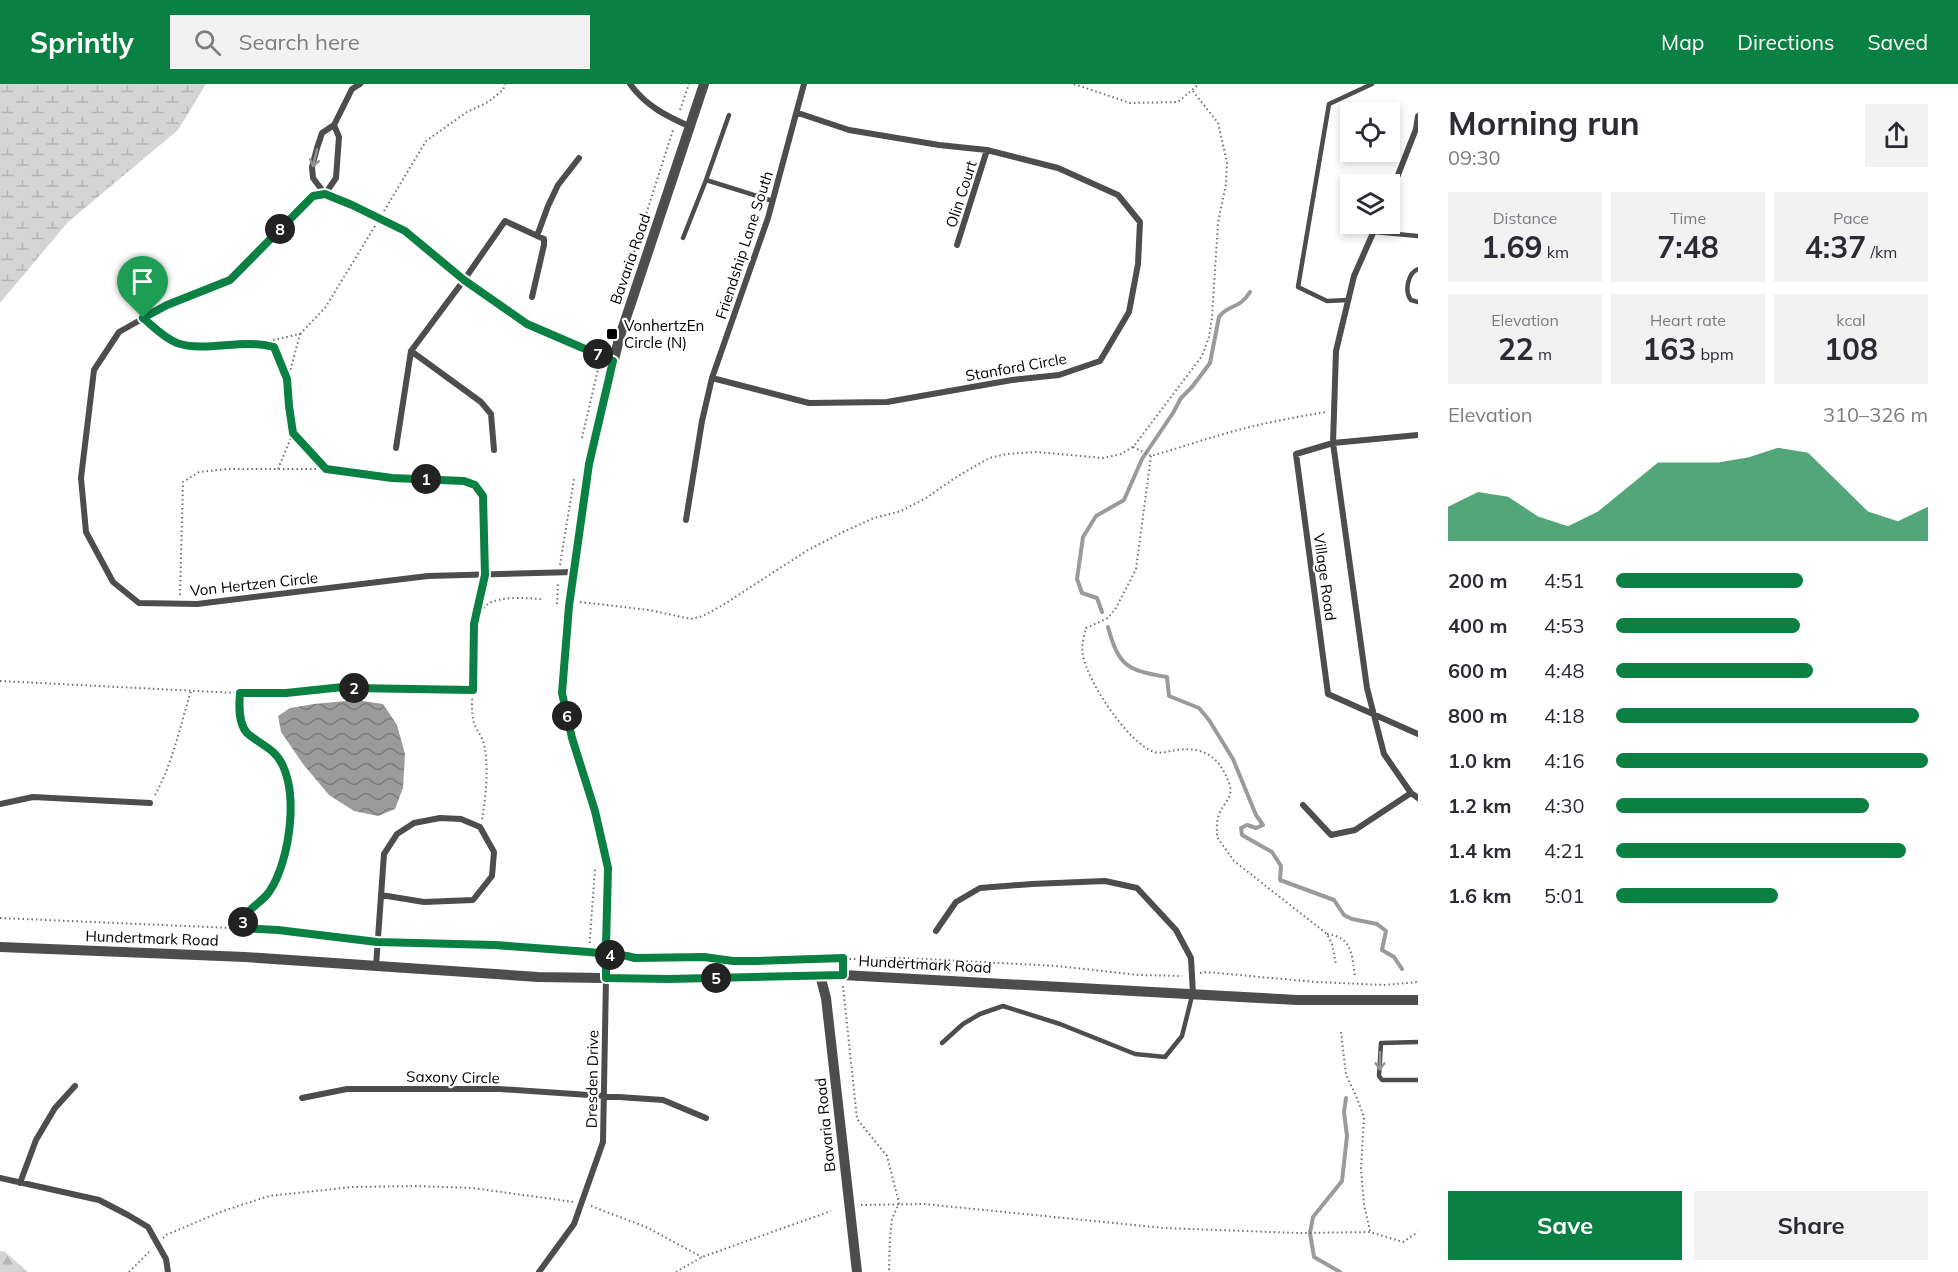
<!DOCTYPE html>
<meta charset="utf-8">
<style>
body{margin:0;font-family:Mulish,sans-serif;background:#f2f2f3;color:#2b2b33;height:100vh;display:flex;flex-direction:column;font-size:22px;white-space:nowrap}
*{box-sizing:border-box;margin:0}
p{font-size:20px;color:#7c7c81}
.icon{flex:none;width:33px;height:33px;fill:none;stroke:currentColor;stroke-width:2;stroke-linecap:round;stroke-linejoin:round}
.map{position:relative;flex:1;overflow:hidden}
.drawer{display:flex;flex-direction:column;background:#fff;width:540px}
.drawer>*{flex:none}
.buttons{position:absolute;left:1340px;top:18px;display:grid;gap:12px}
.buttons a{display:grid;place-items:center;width:60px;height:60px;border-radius:0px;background:#fff;box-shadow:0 3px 9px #0003;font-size:30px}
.pin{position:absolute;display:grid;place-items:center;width:51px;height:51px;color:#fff;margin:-62px -26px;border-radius:50% 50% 50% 0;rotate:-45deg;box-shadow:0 0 6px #0007}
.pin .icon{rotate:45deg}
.km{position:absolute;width:30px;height:30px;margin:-15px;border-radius:50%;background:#222;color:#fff;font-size:16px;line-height:30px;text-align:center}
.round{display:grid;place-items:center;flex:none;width:63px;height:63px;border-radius:0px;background:#f2f2f3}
.summary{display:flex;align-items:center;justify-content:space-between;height:102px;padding:0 30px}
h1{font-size:33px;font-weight:700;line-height:45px}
.figures{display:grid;grid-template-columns:repeat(3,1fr);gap:9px;height:102px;padding:6px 30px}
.figures div{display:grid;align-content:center;border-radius:0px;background:#f2f2f3;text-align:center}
.figures b{font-size:30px;font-weight:700}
.figures small{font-size:16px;font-weight:400}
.figures p{font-size:16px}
.chart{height:168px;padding:12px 30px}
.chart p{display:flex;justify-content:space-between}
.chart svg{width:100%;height:108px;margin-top:6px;fill:#0b8043;opacity:.7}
.primary-button{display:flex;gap:12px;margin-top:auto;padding:12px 30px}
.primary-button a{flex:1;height:69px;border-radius:0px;background:#0b8043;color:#fff;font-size:24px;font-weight:700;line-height:69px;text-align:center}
.primary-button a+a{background:#f2f2f3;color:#2b2b33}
ul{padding:0 30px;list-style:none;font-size:20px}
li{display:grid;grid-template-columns:96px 72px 1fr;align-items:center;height:45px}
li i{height:15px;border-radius:8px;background:#0b8043}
header{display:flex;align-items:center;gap:36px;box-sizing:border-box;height:84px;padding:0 30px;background:#0b8043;color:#fff}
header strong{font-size:28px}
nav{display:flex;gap:33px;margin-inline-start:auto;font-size:21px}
.search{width:420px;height:54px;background:#f2f2f3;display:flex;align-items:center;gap:15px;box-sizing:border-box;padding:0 21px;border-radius:0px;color:#7c7c81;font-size:22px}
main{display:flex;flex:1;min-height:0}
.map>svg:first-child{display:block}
.forest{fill:url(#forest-firs)}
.wetland{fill:url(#wetland-marsh)}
.water{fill:url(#water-waves)}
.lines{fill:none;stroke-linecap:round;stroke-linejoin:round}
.stream{stroke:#9b9b9b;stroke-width:4}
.path{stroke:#6f6f6f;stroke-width:2;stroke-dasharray:1.5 3;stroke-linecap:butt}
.service{stroke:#4d4d4d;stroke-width:4.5}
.minor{stroke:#4d4d4d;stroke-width:6}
.tertiary{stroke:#4d4d4d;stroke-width:10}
.oneway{stroke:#949494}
.route-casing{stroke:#fff;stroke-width:12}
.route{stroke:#0b8043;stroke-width:8}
.poi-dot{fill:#000;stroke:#fff;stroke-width:2}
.labels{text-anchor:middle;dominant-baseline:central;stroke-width:4.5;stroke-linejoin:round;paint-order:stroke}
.street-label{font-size:15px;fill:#000;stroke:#fff}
.poi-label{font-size:15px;fill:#000;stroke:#fff;text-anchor:start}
</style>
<header>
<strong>Sprintly</strong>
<div class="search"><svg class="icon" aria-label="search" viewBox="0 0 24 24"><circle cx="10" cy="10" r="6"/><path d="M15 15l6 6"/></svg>Search here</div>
<nav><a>Map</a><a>Directions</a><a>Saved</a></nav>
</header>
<main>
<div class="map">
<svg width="1418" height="1188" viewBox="0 0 1418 1188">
<defs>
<pattern id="forest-firs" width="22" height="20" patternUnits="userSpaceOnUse" patternTransform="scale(1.5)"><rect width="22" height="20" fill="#d4d4d4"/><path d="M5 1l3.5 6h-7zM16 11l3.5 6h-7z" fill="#b4b4b4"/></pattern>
<pattern id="wetland-marsh" width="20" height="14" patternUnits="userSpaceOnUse" patternTransform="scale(1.5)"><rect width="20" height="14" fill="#d4d4d4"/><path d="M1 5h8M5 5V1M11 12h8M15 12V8" fill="none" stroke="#b4b4b4"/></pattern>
<pattern id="water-waves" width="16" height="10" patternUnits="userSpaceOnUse" patternTransform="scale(1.5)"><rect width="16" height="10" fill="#9b9b9b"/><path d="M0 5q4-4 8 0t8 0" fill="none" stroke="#7c7c7c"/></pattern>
</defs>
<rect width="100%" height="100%" fill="#fff"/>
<path class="forest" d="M0,1167L5,1168L28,1188H0Z"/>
<path class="wetland" d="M0,0H206L178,46L68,138L0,219Z"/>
<path class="water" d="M356,616L383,620L397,641L405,670L403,704L395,725L378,732L354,727L329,711L303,680L281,648L278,632L290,624L314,620Z"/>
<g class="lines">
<path class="stream" d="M1102,528L1097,514L1082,509L1077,495L1083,453L1096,432L1124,416L1142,375L1173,329L1181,314L1192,303L1210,279L1219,233C1228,220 1239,226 1250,208
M1108,543C1119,583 1127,586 1167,593L1169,612L1199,624L1209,636L1233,675L1256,731L1263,741L1256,744L1247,741L1241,744L1242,751L1272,768L1281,782L1280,796L1334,816L1344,831L1352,835L1377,840L1386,847L1382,866L1394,873L1402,885
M1340,1188L1314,1173L1310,1149L1313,1133L1342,1097L1347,1052L1344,1028L1346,1014"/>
<path class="path" d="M1074,0L1130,19L1178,18L1199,0
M680,26L689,0
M384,127L426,57L467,28L488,18L503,6L505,0
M619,215L673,46
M151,241C159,248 168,256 179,259C209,268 243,254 274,263L287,295L289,323L293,349L326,385
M300,250L325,224L375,142
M260,259L300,250L288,295
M582,354L599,281
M1133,363L1151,372C1173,366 1195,358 1217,352C1253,341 1290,334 1326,328
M1151,372L1136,485L1116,524L1108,534L1086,544C1084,552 1081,562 1083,571C1087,597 1128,659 1154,668C1161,670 1169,667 1176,666C1205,662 1221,674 1230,702C1233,715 1222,720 1219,731C1216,738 1217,746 1217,753L1234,777L1327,850L1332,860L1336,881
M278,385L293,349
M560,481L574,395
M180,511L183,398L199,388L226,385H326L392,394L464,397L475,401L483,412L485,481
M580,518L649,526L691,535L703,532L723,521L808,466L843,448L874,434L901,427L926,414L955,394L989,374L1007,370L1037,368L1103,374L1121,370L1134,362L1202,272L1209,253L1212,233L1218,139L1226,100L1227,78L1218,39L1192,6
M557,520L558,498
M476,534L483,499
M0,597L237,609H287L343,603L351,605L473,606L475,540C477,533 482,524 488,520C499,512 527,514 541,515
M473,606C472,616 471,628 474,639C476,646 482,652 484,660C489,683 486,712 482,735
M240,609C239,621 238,639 247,649C255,656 265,661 273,668C303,695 290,779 269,808C263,817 252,822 246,831C243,835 242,840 240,844
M155,711C173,678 180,642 191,607
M0,834L278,846L368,857
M1327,850C1353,853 1352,872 1355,894
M386,858L495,861L596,869
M589,868L595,784
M616,871L635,874L704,873L733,877L905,874L1057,882L1139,891L1182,892
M1200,889L1206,888L1316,898L1384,901L1418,898
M843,902L857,1035L887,1072L899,1119L892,1135L890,1154L889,1188
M1341,948L1346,991L1356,1012L1364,1033L1361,1084L1364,1121L1370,1147
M861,1121L924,1120L1164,1144L1298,1149L1370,1148L1403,1158L1418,1148
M591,1122L646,1143L702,1173
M163,1154L166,1151L223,1127L269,1112L352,1103L416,1102L472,1104L574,1118
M129,1188L151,1166
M676,1188L702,1173L831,1127"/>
<path class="service" d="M706,96L729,31
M1374,148L1418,152
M683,154L706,96L773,117
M1418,185C1408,189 1404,207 1411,216L1418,218
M1348,216L1327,217L1298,203L1329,20L1372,0
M1418,958L1381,959L1379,992L1382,996H1418
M942,959L963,940L980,930L1003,922L1060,940L1135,970L1165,973L1182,952L1192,912"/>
<path class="minor" d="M630,0C646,22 666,32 691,43
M334,41L339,53L336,94L325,110L313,94L312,83L317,64L322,49L334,41L352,5L360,0
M1389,114L1416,45L1418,32
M1377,140L1354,192L1336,267L1333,359L1367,604L1384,670L1411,709L1418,714
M537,152L548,122L558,101L579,74
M957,161L987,66
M411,267L481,318L491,330L494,366
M712,294L809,319L887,318L1012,296L1059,291L1100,277L1129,228L1138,180L1140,138L1118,111L1058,84L987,66L939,61L849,46L798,29
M1418,351L1333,359L1296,370L1328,610L1418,650
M396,364L411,267L464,196L505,137L544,155V161L532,213
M686,436L702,337L712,294L768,134L804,0
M574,488L428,492L197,520L139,519L113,498L86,448L81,394L94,286L119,248L167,221L230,196L313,112L325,110L352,121L405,147L464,196L527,240L613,277
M0,720L33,713L150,719
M1303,721L1331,751L1355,746L1411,709
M936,847L956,818L980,804L1032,800L1105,797L1137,804L1176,846L1191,874L1193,910
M376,882L384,770L397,750L414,739L440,734L461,735L480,743L494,768L492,792L473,816L424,818L381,811
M302,1014L347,1005H499L663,1016L706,1034
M0,1094L99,1116L128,1131L148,1143L166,1175L168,1188
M20,1099L36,1056L55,1024L75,1002
M539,1188L574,1140L603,1058L606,894"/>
<path class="tertiary" d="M0,863L245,873L538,893L669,895L843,891L1297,916H1418
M820,891L826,914L857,1188
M606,894L608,784L595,727L572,654L562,609L569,522L589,380L619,255L704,0"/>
</g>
<defs><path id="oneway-shaft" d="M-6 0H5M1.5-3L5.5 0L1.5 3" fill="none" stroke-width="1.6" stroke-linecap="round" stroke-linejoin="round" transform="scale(1.5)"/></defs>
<g class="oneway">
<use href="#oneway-shaft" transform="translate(315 74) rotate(103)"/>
<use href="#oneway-shaft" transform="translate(1380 977) rotate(91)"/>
</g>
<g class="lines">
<defs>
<path id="route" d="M143,234C154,243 164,254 177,259C205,269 242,254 274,263L287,295L289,322L293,349L326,385L392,394L464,397L475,401L483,412L485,491L474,540L473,606L351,604L343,603L286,609H240C239,621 238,639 247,649C255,656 265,661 273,668C303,695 290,779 269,808C263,817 252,822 246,831C244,835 242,840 240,844L278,846L377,858L495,861L589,868L627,872L635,874L704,873L733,877H756L843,874V891L669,895L606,894V862L608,784L595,727L572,654L562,609L569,522L589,380L613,277L527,240L464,196L405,147L352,121L325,110L313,112L230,196L167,221L143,234"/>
</defs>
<use href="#route" class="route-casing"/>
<use href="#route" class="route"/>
</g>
<rect class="poi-dot" x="606" y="244" width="12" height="12" rx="3"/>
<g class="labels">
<g class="street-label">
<text transform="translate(961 110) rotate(-72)">Olin Court</text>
<text transform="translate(744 161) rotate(-72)">Friendship Lane South</text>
<text transform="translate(630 175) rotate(-71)">Bavaria Road</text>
<text transform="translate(1016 283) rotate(-10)">Stanford Circle</text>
<text transform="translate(1325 493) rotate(82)">Village Road</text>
<text transform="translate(254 500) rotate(-6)">Von Hertzen Circle</text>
<text transform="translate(152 854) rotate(2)">Hundertmark Road</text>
<text transform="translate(925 880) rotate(3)">Hundertmark Road</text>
<text transform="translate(453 993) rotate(1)">Saxony Circle</text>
<text transform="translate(592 995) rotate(-89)">Dresden Drive</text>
<text transform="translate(825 1041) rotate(-96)">Bavaria Road</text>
</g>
<g class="poi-label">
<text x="624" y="241">VonhertzEn<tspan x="624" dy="17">Circle (N)</tspan></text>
</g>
</g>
</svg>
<div class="buttons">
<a><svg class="icon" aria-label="locate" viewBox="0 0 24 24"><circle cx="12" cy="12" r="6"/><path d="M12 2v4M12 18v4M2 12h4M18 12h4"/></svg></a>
<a><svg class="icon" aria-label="layers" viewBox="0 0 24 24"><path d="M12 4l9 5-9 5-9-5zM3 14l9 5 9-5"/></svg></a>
</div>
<div class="pin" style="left:143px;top:234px;background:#1e9e55"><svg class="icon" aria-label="arrive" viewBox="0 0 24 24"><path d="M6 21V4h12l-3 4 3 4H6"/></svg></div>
<b class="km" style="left:426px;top:395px">1</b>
<b class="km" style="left:354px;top:604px">2</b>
<b class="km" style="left:243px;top:838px">3</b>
<b class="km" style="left:610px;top:871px">4</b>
<b class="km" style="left:716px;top:894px">5</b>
<b class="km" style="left:567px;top:632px">6</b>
<b class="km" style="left:598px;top:270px">7</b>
<b class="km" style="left:280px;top:145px">8</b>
</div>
<section class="drawer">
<div class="summary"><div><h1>Morning run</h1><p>09:30</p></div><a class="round"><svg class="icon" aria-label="share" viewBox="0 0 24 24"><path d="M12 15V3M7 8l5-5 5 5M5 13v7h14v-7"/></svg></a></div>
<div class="figures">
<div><p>Distance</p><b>1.69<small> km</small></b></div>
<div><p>Time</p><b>7:48</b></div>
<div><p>Pace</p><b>4:37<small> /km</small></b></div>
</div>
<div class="figures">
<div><p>Elevation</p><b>22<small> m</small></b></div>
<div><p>Heart rate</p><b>163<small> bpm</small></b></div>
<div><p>kcal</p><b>108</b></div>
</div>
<div class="chart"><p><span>Elevation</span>310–326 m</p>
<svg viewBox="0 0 160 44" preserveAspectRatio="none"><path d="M0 44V30L10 24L20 26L30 34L40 38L50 32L60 22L70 12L80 12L90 12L100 10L110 6L120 8L130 20L140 32L150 36L160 30V44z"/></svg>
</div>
<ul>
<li><b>200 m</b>4:51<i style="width:60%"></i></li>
<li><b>400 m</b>4:53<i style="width:59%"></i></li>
<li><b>600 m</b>4:48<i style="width:63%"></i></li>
<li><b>800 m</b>4:18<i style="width:97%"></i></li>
<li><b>1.0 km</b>4:16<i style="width:100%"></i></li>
<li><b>1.2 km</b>4:30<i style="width:81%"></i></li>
<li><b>1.4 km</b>4:21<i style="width:93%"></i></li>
<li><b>1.6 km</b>5:01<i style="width:52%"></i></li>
</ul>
<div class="primary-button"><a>Save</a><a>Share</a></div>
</section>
</main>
